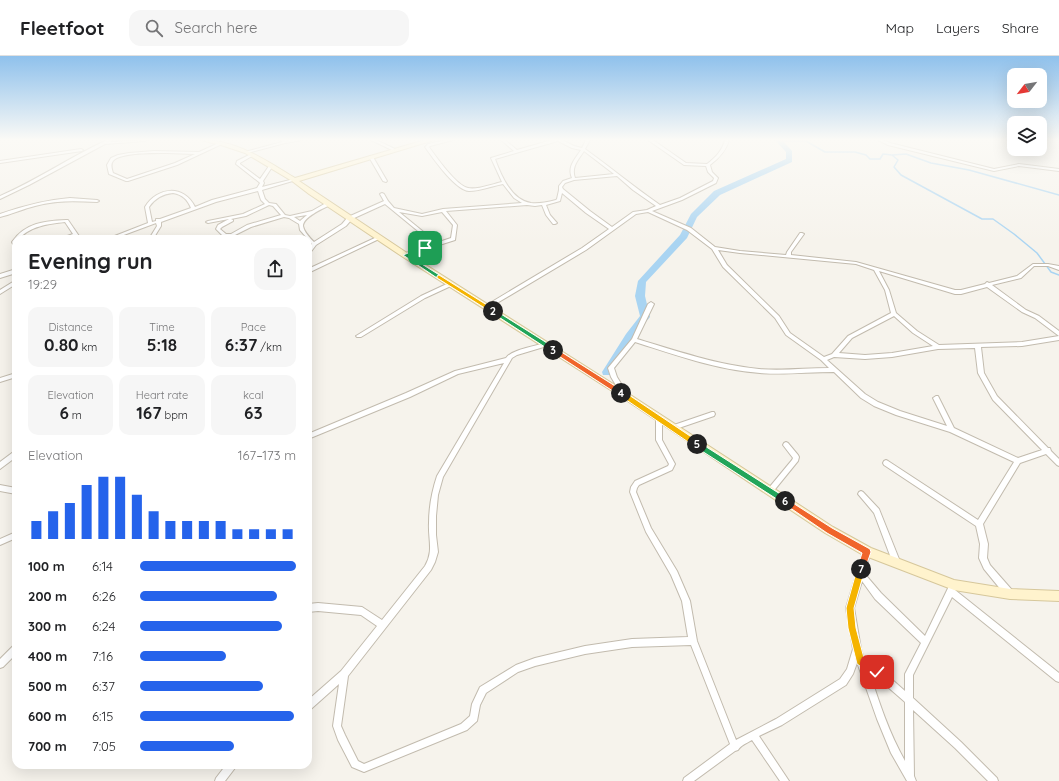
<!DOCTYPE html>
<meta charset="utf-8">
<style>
body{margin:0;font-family:Quicksand,sans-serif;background:#f6f6f6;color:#202124;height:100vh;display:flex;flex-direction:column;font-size:15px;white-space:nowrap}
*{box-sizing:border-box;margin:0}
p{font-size:13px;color:#757577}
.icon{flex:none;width:22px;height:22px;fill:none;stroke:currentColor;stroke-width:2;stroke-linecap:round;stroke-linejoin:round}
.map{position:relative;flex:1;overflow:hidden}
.details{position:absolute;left:12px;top:179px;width:300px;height:534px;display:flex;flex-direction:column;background:#fff;border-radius:12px;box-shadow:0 4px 16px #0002}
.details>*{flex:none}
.needle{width:26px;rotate:239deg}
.buttons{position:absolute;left:1007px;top:12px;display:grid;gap:8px}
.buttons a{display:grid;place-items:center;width:40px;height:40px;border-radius:8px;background:#fff;box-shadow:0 4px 16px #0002;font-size:20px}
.pin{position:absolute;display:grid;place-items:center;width:34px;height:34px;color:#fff;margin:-17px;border-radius:8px;box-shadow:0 2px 6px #0006}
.km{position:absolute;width:20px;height:20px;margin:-10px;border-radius:50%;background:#222;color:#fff;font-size:11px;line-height:20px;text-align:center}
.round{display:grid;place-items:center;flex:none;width:42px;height:42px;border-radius:12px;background:#f6f6f6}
.summary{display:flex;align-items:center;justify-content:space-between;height:68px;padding:0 16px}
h1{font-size:22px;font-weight:700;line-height:30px}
.metrics{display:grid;grid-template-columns:repeat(3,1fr);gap:6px;height:68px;padding:4px 16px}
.metrics div{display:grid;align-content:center;border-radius:10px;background:#f6f6f6;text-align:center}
.metrics b{font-size:17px;font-weight:700}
.metrics small{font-size:11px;font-weight:400}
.metrics p{font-size:11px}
.chart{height:112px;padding:8px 16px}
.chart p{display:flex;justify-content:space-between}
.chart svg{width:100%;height:72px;margin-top:4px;stroke:#2563eb;stroke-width:6}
ul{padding:0 16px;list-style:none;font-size:13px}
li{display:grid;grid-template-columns:64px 48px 1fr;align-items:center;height:30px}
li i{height:10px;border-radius:5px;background:#2563eb}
header{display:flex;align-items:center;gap:24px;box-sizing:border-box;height:56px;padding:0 20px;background:#fff;border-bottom:1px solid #e0e0e0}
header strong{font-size:19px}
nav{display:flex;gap:22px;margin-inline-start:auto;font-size:14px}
.search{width:280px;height:36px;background:#f6f6f6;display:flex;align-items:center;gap:10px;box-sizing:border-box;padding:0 14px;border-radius:12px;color:#757577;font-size:15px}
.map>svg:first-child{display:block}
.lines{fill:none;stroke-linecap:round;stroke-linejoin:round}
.stream{stroke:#a9d4f2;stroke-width:1.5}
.river{fill:#a9d4f2;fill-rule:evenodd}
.street-casing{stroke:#c2bbae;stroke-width:2}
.secondary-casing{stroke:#d6c79b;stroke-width:2}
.street{fill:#fff;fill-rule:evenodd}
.secondary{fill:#fff3cd;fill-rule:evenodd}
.split-1{fill:#22a559;stroke:#fff}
.split-2{fill:#f5b400;stroke:#fff}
.split-3{fill:#22a559;stroke:#fff}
.split-4{fill:#f0652b;stroke:#fff}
.split-5{fill:#f5b400;stroke:#fff}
.split-6{fill:#22a559;stroke:#fff}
.split-7{fill:#f0652b;stroke:#fff}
.split-8{fill:#f5b400;stroke:#fff}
</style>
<header>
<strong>Fleetfoot</strong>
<div class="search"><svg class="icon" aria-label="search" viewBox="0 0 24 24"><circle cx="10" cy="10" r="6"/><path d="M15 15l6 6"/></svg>Search here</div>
<nav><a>Map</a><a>Layers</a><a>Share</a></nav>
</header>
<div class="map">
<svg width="1059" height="725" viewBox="0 0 1059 725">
<rect width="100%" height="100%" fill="#f6f3ec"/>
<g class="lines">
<path class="stream" d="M778,85H806L825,96H855L866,99L870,103H880L883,98L892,99L898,104L894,111L901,119L982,163H993L1014,178L1037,197L1051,216L1059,219
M892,99L906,98L931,107L969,114L1059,139"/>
<path class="river" d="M775,84H782L792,95V106L720,139L697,161L687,182L646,226L645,240L650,261L632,282L611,319H603L602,316L626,278L640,260L635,240L638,225L680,179L691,158L714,135L786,103V96Z"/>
<defs>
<path id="street" d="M107,84H112L110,86L147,84L145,85L105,88L29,129L0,143V140C37,124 70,101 107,84Z
M281,84H303L285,87L247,97L245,96L282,86Z
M371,84H376L397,94L394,95Z
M446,84H453L430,90L429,91C436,101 457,130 468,132C477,134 493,128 502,126L491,102L514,95L501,84H505L517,94L552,84H562L574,90L582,92L586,84H590L585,93C610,111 634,131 660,149L680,142L713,125L714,122L708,116L706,110L684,109L648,84H653L686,107L707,108C716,101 722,95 725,84H729C726,95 719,102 710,109L712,116L718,122L716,127L682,144L652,155L691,172L715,191L740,195L786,199L787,196L800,177H802L804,178L791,196V199L856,206L955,234H961L985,228L987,226L989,227L1017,220L1033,208H1048L1059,210V214L1048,210H1034L1021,222L992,229L1026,254L1039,260L1059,275V280L1035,262L1022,256L987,231L961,238H955L879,215L889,234L896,257L917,275L939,289L1022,286L1059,280V284L1022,290L981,291L984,317L997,340L1048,392H1050L1051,395L1059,403V410L1057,409L1046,398L1020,407L983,468L988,488L987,502L990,509L1012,534L1013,537L1012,540L1009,541L1006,540L984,513L979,502L980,488L976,470L884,409L883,407L884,405L886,404L888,405L978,464L1014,406L950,376L896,359L874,350L861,342L834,316C809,316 784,319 760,317C717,314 676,299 635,286L614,312L617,321L628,339L625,341H623L611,321L608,312L632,283L648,248L651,246L654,248L637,283C677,295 717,309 759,313C782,315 806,312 829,312L821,304L786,279L775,262L723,211L712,193L687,174L648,156L636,158L586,194L487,253L484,251L485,250L582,192L609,173L586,157L562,137L560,145L546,149L550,159L557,167L555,168H553L546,159L542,149L535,150L527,149L446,155L457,169L455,184L405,200L403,199V198L451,182L453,169L442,156L422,160L399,156L426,178V180H424L385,148L352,163L346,170L316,189L310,197H308V193L312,188L300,174L299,168L289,162L284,161L251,171L227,183H222L226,180H223L216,173L218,169L229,163L208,167L206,166L208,165L243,158L265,148L261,144L258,135L216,146L161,166V170L153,183H149L157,170L156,167L113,183H107L148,167L145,151C157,131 184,128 195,151L212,144L257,132L260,127L259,126L236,108L237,105L251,98L253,99L252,100L240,107V108L260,123L269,110L272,111L263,125L264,127L262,131L294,123L296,124L262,134L265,143L269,147L276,148L285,159L290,160L312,155L326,147H330V149C322,153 303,161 303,170C304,176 310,182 314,186L342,168L348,161L384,145L380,138L382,137L384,138L388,145L394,152L422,158L443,153L522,147L514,142L503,128C492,130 480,135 469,135C455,134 433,102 425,91L428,88ZM558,85L572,92L581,94C575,103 567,111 572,122L563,125L559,130V134L557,143L556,144C548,146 539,148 531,147C511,144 501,119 495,103ZM584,95L614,118L575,122C571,111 578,104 584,95ZM617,120L633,134L656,150L647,154L633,156L612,171L590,155L563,133L562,131L565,127L574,124ZM173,137C183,139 187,143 191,152L160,163H156V165L152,166L149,151C155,142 163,138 173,137ZM269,149L273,150L281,159L247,169L231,178H226L220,173L222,171L233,165V164L231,163L246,160ZM307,159L300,165L294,161ZM718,194L740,197L856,208L874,214L885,234L891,257L848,280L832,298L824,301L790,277L779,260L727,209ZM894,260L913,277L933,290L892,297L865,299L839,297L852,282ZM975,292L978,317L993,344L1042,394L1018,402L954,372L938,340H936L933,342L947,370L900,355L878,346L865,338L827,304L834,301L865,303L892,301L938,293Z
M878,84H883L890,87L994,113L1019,108L1059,113V115L1019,110L994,115L888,89Z
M221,86L224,87L177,109L128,125H126L109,118L107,109L111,102L118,99L129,97L154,95L199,96ZM167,97L195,98L175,107L127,123L113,117C112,113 110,109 113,105C120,96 156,97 167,97Z
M81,93L83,94L82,95L0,107V105Z
M370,100L373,101L387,125L386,126L383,125L369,101Z
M70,142L97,144L99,145L97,146C76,145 56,144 35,150C23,153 12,158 0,161V158C23,150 46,144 70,142Z
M66,164H68L81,183H77L75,181L66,183H59L73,178L65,166C48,168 30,170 19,183H16V190H14L12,186C25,167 44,165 66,164Z
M377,181H381V182L308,217V213Z
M16,213V217L0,222V218Z
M16,224V228L0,238V234Z
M451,226L453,228V229L425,242L361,281H357L356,280L421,240Z
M545,287L547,288L548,289L547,290L517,299L512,302L443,421L438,439L436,460V479L438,496L435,506L431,514L348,620L341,670L345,679L358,705L364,708L461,668L470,660L472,648L480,631L516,609L535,602L585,590L632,583L688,581L682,545L671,519L646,476L630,436L631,431L635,425L668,410L669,408L656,384V363L657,361H661L662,363V384L675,408L672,414L639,429L637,432L636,436L651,472L677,515L690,545L697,585L736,684L776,663L840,623L847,613L853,593L846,552L863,496L864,494L867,493L870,494L871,496L864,517L881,537L925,580L951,526L954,525L957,526L958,529L955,534L1059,617V626L1056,625L952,541L913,619V642L961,686L997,722L998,725H988L955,692L913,654L914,720L916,725H907L891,697L877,663L858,609L857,607L853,618L846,629L782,669L759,680L789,725H780L752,684C747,687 741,689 738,694L735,695L694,725H683L684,722L730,688L691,589L632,591L585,598L535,610L518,616L486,637L480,649L477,665L467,674L364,716L352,711L338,684L333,670L339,628L311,653L308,654V644L341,615L377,570L361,559L318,555L308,556V548L318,547L362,551L382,564L425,510C434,495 428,483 429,467C429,451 432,435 437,420L504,307L458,318L410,341L308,383V378L406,337L455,315L506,302C511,294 535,290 545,287ZM862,525L875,543L921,587L905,618V635L880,613L864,603L861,593L854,552ZM869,615L874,619L905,646V705C889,677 879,646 869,615Z
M16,317V321L0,326V322Z
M712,356H714L715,358L714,360L673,374H671L670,372L671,370Z
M786,386L788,387L798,399L799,401L798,405L772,437L770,438L768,437L767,435L768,433L792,404L793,402L783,389L784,387Z
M16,394V401L0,413V406Z
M0,429L16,432V438L0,435Z
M861,435L863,436L879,453L901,508L900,510L897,511L894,510L874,457L858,438L859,436Z
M16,476V482L0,489V483Z
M16,589V598L3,611L0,612V603L13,590Z
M226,709H236L235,712L225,725H215L216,722Z"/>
<path id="secondary" d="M201,84C237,84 265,104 295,122L425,84H434L299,125L407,197L629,338L833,471L871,492L954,524L1010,533L1059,535V545L1010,543L954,534L863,499L825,477L623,342L403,201L309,138L292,125L245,97L221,89Z"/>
</defs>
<use href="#street" class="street-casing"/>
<use href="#secondary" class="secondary-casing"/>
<use href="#street" class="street"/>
<use href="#secondary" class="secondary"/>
</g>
<linearGradient id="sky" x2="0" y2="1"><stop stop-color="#8fc1ec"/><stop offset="0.45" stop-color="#fbfaf6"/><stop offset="1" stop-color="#fbfaf6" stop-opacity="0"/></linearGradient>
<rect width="1059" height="186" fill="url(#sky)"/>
<path class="split-1" d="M424,191L428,192L409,200L441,220V222H437L403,199Z"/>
<path class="split-2" d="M439,219L495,254V256H491L437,222V220Z"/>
<path class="split-3" d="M493,253L555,292V295H551L491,256V255Z"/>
<path class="split-4" d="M551,292H555L623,335V339H619L551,295Z"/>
<path class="split-5" d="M619,335H623L699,386V390H694L619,339Z"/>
<path class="split-6" d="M697,385L788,443V447H783L694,390V386Z"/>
<path class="split-7" d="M785,442L832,472L870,493L871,496L864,516H858L857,513L862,497L827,477L783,447L782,445Z"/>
<path class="split-8" d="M861,509L865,513L854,552L856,572L864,602L880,613L881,616L880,619L877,620L857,608L848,572L846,552L857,513Z"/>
</svg>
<div class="buttons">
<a><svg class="needle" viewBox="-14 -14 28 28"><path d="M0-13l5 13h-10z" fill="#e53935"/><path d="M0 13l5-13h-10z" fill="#757577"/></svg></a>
<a><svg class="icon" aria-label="layers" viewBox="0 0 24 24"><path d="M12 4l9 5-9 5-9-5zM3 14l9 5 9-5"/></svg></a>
</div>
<div class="pin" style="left:425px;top:192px;background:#1e9e55"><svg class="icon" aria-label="arrive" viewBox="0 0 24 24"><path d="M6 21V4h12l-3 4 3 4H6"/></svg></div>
<div class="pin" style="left:877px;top:616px;background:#d93025"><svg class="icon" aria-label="check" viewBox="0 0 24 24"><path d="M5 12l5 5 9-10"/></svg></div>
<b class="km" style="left:493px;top:255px">2</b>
<b class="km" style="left:553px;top:294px">3</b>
<b class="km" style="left:621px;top:337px">4</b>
<b class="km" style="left:697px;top:388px">5</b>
<b class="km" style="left:785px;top:445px">6</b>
<b class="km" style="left:861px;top:513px">7</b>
<section class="details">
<div class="summary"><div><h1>Evening run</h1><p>19:29</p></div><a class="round"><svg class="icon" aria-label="share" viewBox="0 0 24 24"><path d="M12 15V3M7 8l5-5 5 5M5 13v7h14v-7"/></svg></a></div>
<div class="metrics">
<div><p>Distance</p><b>0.80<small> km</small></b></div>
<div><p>Time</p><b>5:18</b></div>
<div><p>Pace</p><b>6:37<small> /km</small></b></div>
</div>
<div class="metrics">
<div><p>Elevation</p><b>6<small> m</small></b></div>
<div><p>Heart rate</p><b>167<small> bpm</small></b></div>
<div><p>kcal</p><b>63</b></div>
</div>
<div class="chart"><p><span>Elevation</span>167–173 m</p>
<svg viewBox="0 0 160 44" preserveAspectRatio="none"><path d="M5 44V33M15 44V27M25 44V22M35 44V11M45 44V6M55 44V6M65 44V17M75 44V27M85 44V33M95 44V33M105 44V33M115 44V33M125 44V38M135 44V38M145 44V38M155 44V38"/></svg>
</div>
<ul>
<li><b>100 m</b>6:14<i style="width:100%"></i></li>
<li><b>200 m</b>6:26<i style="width:88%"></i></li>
<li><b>300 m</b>6:24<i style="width:91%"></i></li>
<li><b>400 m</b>7:16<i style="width:55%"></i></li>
<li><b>500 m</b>6:37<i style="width:79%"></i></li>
<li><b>600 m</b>6:15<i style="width:99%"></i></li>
<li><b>700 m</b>7:05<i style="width:60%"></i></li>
</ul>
</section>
</div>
